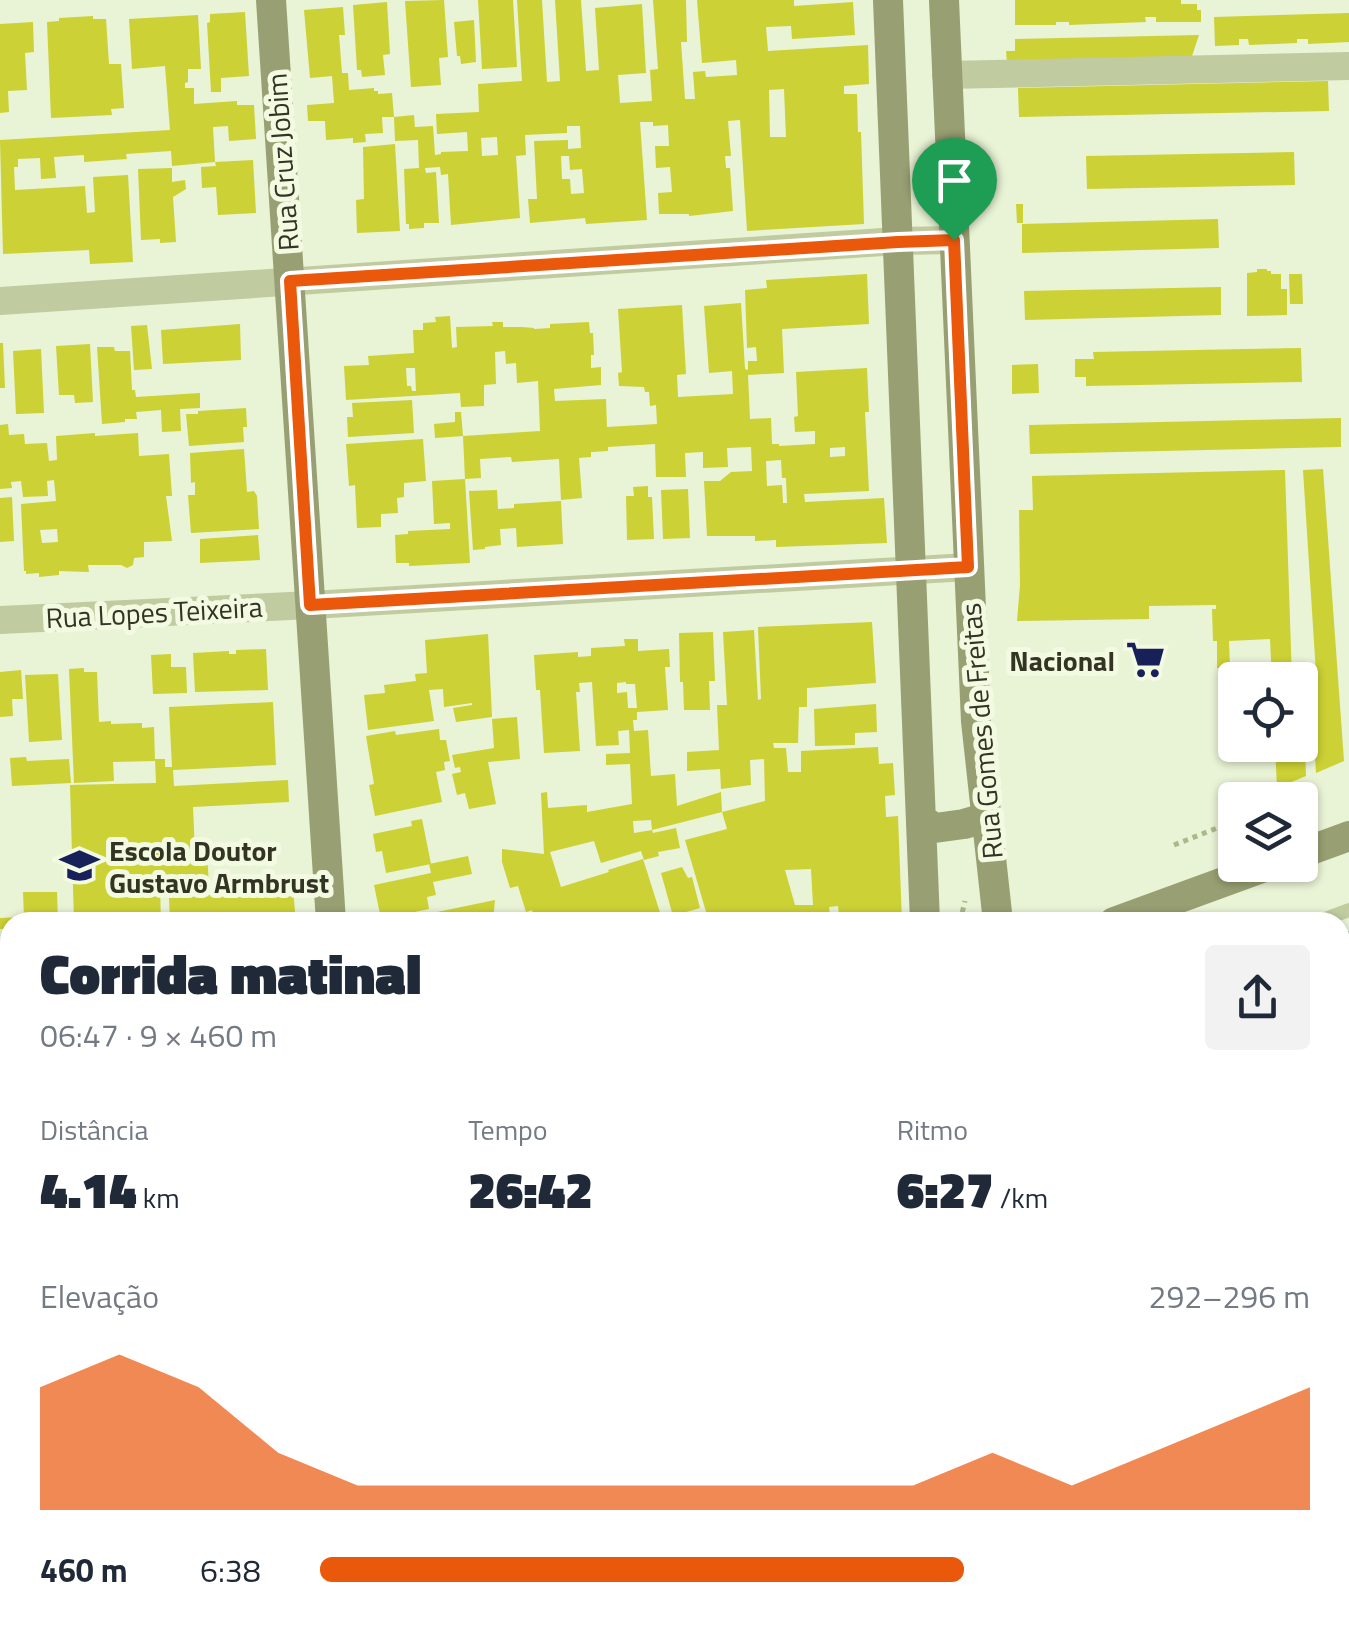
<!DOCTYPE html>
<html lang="pt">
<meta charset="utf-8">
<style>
body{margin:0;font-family:"Titillium Web",sans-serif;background:#f2f2f3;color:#1f2937;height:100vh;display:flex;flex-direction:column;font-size:38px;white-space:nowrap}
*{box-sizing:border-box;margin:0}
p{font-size:32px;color:#747a83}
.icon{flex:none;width:55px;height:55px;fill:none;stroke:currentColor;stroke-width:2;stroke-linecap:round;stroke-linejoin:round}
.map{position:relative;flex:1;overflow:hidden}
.drawer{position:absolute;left:0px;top:912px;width:1350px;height:718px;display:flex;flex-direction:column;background:#fff;border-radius:30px 30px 0 0;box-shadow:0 2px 8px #0004}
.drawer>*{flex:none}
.buttons{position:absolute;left:1218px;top:662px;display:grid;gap:20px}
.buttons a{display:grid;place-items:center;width:100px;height:100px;border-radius:10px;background:#fff;box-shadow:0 2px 8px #0004;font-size:50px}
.pin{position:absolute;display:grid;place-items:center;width:85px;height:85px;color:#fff;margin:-102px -42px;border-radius:50% 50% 50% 0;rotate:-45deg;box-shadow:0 0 10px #0007}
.pin .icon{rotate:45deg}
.round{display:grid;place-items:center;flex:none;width:105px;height:105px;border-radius:10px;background:#f2f2f3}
.overview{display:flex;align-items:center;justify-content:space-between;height:170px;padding:0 40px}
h1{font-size:55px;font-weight:800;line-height:75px}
.stats{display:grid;grid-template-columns:repeat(3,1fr);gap:15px;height:170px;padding:10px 40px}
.stats div{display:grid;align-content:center}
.stats b{font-size:50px;font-weight:800}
.stats small{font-size:28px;font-weight:400}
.stats p{font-size:28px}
.chart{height:280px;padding:20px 40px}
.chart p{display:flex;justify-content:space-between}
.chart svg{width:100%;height:180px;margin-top:10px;fill:#ea580c;opacity:.7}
ul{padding:0 40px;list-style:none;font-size:32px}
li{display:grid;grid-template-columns:160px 120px 1fr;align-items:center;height:75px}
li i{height:25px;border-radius:12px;background:#ea580c}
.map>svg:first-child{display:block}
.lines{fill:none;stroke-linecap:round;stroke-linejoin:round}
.stream{stroke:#727cb2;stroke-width:9}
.building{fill:#ccd135;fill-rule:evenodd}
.path{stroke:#adb78a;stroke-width:5;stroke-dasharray:5 5;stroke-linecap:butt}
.lane{stroke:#c1cba0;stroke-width:14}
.street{stroke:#c1cba0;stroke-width:28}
.secondary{stroke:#989f72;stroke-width:30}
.route-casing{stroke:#fff;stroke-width:20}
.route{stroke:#ea580c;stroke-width:12}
.labels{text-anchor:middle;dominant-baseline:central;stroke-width:10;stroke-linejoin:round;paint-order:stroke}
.street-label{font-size:28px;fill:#333424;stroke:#f2fae1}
.poi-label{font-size:28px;font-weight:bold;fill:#333424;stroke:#f2fae1;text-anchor:end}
</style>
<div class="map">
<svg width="1349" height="1628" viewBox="0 0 1349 1628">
<rect width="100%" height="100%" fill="#e9f3d5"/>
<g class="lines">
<path class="stream" d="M0,1562L10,1571
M43,1620L48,1628"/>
</g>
<path class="building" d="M444,0L448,57L439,58L441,85L411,87L405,1Z
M478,0H513L517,67L482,69Z
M517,0H542L547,82L560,81L555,0H581L586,71L599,70L595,8L642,4L646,73L618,75L620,103L652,101L650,70L658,69L653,0H686L687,42H681L685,99H695L693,72L705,71L706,77L737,75L736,60L702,63L697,0H794V6L853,2L855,35L792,39L791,26L766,27L768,51L868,45L869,84L844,86V94H857L858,132H861L864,224L747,231L740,120L728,121L731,156H725L726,168H730L733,211L689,216V214H659L658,193L672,192L670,167L656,168L655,146H669L668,125L653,126V122H640L647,220L586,224L585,218L530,223L528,199H537L534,141L568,140V149L581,148L580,126H567V133L525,135L526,155L516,156L520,218L451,225L448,174L441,175L440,167L425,168L426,173L436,172L439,223H424V228L409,229V224H406L404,169L419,168L418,140L395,141L394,117L414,115L415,127L433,126L435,155L441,154V152L468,151L467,132L437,134L436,114L479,112L478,84L522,81ZM784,89L786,137H770L769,90ZM497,137L498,155L482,156L481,138ZM561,156H569L570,170L582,169L584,193L571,194L570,179H562Z
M1015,0H1181V4H1197V10H1201V22H1156V17H1145L1146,22L1069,25V22H1056V25H1015Z
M387,2L390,54L383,55L385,75L362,77L361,70H357L353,5Z
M343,7L345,35H339L342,73H348L349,90L374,88V91H378V94L392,93L394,117H382L383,133L365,134L366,142L353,143V138L326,140L325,121H308L307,105L334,103L332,76L310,78L304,10Z
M245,12L249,76L221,78V92H211L207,23L210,22V14Z
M1349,13V42L1308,44V39H1297V43L1249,45L1248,39H1239V45L1215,46L1214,17Z
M198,15L201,69H188V82L185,83V88H194V104L237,101V105H254L256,139L229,141L228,126L213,127L215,162L253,160L256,213L218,215L216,187L202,188L201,167L216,166L215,162L172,166L171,151L126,154L127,159L84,162V155L54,157L56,178L41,179L40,158L18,159V167H14L15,190L85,186L87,213L95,212L93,177L128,175L133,262L90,264L89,250L3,254L0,140L170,130L165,66L132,69L129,19Z
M93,16V19H106L109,64H121L124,108L111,109L112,115L51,118L47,22L59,21V18Z
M474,20L476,62L461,64L460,56H457L454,22Z
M33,22L34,52L25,53L27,90L8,91L9,112L0,113V24Z
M1199,35L1191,59L1007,63L1006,51H1015V39Z
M1328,81L1329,111L1019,117L1018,88Z
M395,144L400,231L357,233L356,200L364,199L363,147Z
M1294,152L1295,185L1087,189L1086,156Z
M172,168V182L185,180L186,189L173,197L176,242L160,243V239L141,240L138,169Z
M1016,204H1023V223H1017Z
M1218,219L1219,248L1022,253V224Z
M1257,269H1267V271H1271V274H1281V289H1287V315L1247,316V273L1257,272Z
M867,274L869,324L782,329L784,373L748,375L750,419L771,418L772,444H779V446L815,444V431L795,432L794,417L798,416L796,372L867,368L869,412H865L869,491L804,494L805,502L884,498L887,543L776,547V540L755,541V536H707L704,481H720L731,472L752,471L751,447L727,448L728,467L703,468V452L685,453L686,477H656L655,444L608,447V451L591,452V457L579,458L582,498L561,500L559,459L512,462L511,457L480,459L481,478L465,479L463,436L540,431L538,381L517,383L516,363L506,364L505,351L495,352L496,384L484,385V406L461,407L460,393L346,400L344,366L369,365L368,356L414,353L413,330H423V323L436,322L435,317L450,316L452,348L457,347L456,327L493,326L492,322H503V327H522L534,328V329L550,328V324L589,322L590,333H593L594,355H591V368L601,367V385L554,389L555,401L606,399L607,427L657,424L656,405L650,406L649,392H645L644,387L619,386L618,373L622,372L618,309L682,305L686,374L677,375L678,397L733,394L732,371L709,373L704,306L741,303L745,369L748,370V361H757L756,347L747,348L745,290L767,288L766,280ZM406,368H415L416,391H412L411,386H407ZM845,447V456L830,457V448ZM781,460L782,478H786L787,503H783L782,485L767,486L766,461Z
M1289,274H1302L1303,304H1290Z
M1221,287V315L1025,320L1024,291Z
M240,324L241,360L163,364L161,330Z
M147,325L152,369L134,370L131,326Z
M0,343H3L5,388H0Z
M90,344L93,402L75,403L74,395H59L56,346Z
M97,347H114L115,351H130L132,390H135L136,397L200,393V408L180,409L181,431L162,432L161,410L136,412L137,419H125V422L102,424Z
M1301,348L1302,382L1086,386V377H1075V359H1094L1093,352Z
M41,349L44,413L16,414L13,351Z
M1038,364L1039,393L1012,394V365Z
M412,400L414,433L348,437L347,417H353L352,403Z
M246,408L247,427H243L244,442L189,446L186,414H198V411Z
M455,412H461L463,436L435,438L434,424L455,422Z
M1341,418V447L1030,454L1029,425Z
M8,424L9,435L24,434L25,444L47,443L49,461L57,460L56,436L95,433V436L138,433L139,456L169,454L172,496H166L172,541L144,542V557L134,558L133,565L127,568L121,565H88L89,572L59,571V575L39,577V573L26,574V571H24L21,504L56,501L54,480L47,481L48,496L23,497L21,481L11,482L12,488L0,489V425ZM57,529L58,542L42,543L40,530Z
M423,439L426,481L404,483V497L397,498L398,513L381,514V527L357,528L355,485L349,486L346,444Z
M244,449L247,492L254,491L257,496L259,529L191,533L188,495H195V482L191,483L190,453Z
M1323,469L1344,761L1316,773L1311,691L1317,689L1303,470Z
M1285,470L1292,680H1272L1270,639L1229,641L1230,668H1217V641H1213L1212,609H1216V605L1149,606V619L1017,621L1020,585L1019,510H1033L1032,476Z
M465,479L470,563L409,566V563H396L395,535L408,534V531L450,529V523L434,524L432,481Z
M648,486V497H652L654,539L627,540L626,496H634L633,487Z
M688,489L690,538L663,539L661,490Z
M497,490L498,509L514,508V504L561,501L563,544L517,547L516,528L500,529L501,545L485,547V549L473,550L469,491Z
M12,497L14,541L0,542V498Z
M258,535L260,560L200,563V539Z
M872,622L876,683L807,688V707H799L798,743H773L774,748H786L788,772H801V751L878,747L879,764L893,763L895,795L885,796L886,817L898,816L902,922H800L797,912L766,922H709L685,840L727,829L722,812L765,801L764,759L750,760L751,785L721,789L720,769L687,771V752L719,750L717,705H727L723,632L754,630L758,700L761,699L758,627ZM811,869L813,905H795L785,870ZM838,906L839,916L830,917L829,907Z
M713,632L715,681H709L710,710H684L683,682H680L679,633Z
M488,634L492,717L456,722L453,708L472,705V703L444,707L443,689L429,690L434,721L368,730L364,695L385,693L384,685L416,681L415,674L427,673L425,640Z
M624,639H638V651L669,649L670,667H665L668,710L637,712V720H633L634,731L648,730L651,776L675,774L677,806L721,792L722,812L652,830L651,820L633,821L634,833L652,830L653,833L676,828L680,848L658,852L659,856L644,860L641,851L601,863L594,841L550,852L561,887L609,872L608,870L643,859L663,922H618V920L609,922H535L532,910L526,912L518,886L510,888L502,862V849L544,854L541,793L547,792L548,808L587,805V812L632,804L630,764L606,765V754L630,753L629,730L618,731L619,745L596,746L592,682L579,683L580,692H576L580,751L544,753L540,690H536L534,655L578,652V657L591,656V648L625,646ZM626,682V684H635L637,708H628L627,692L617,693V683Z
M266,649L268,690L195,692L193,653L229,651V654H236V650Z
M171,654V667H186L187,693L153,694L151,655Z
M84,668V672H97L99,722L111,721V724L142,723V728L154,727L155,761L113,762L114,781L74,783L69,669Z
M21,670L23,699H12L13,716L0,717V672Z
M58,674L62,740L29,742L25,675Z
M273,702L276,765L173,770L174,786L288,780L289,802L193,807L195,852H207L209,886L160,888L161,922H74L70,785L156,783L155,759H165V767H172L169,707Z
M876,704L877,732L855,733V745L815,746L814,709Z
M517,717L520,759L488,762L496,804L469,809L465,793L457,795L452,774L461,772L460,767L455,768L452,755L494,748L492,719Z
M439,729L440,740H446L450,761L444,762L445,770L436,772L442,802L375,816L369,785L374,784L366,736L395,731L396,735Z
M1275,745H1295V752L1305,748L1306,776L1277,788Z
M26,757L27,761L69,759L71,783L12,786L10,758Z
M422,819L431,864L386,873L382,851L376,852L373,834L412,826L411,821Z
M468,856L472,874L433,882L436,895L427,897L429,909L381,919L374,885L431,873L429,864Z
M682,867L688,878L692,877L700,908L673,916L661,873Z
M293,889L296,922H170L169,898Z
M23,892H57L58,922H10V957H7L6,929H0V918L24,917Z
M495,900L493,921L471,922L470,919L451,922H389Z
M1349,958V1177L1340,1186V961Z
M0,998L10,1000V1094L0,1092Z
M0,1251L10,1252V1541L0,1530Z
M7,1579L10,1583V1606L0,1611V1583Z
M10,1615V1620H13L18,1628H0V1621Z
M810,1620H834L827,1628H811Z"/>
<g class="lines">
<path class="path" d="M1174,845L1235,821
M960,922L965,901
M1340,1116L1349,1107"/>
<path class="lane" d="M1232,716L1233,684
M1317,922L1349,910
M1340,941L1349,938
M1340,977L1349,973
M1340,1154L1349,1145
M0,1174L10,1175
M1340,1206L1349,1197
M1340,1373L1349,1369
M1340,1416L1349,1413
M328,1620L330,1628
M1322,1620H1334
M1117,1628L1120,1620
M1143,1628L1163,1620"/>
<path class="street" d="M946,75L1349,66
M0,301L898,241L954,240
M0,620L311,605L968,567"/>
<path class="secondary" d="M271,0L331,922
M888,0L925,922
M944,0L976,721L998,922
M921,819L935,828L964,824L988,817
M1300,854L1349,836
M1114,922L1270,865
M0,1136L10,1137
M0,1206L10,1207
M1340,1270L1349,1260
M904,1628L912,1620
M1016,1628L1024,1620"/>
</g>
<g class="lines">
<defs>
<path id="route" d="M954,240L968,567L310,605L290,281L898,242Z"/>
</defs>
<use href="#route" class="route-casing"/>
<use href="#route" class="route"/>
</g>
<defs>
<symbol id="supermarket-bare" viewBox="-9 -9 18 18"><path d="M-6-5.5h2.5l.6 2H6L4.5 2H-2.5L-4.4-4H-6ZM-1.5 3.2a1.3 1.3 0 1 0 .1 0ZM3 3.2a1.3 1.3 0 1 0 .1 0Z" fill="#172059" stroke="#f2fae1" stroke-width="2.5" paint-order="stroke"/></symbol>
<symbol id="school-bare" viewBox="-9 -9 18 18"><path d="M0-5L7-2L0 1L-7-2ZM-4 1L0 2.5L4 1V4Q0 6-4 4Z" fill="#172059" stroke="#f2fae1" stroke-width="2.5" paint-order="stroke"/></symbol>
</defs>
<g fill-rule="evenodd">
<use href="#supermarket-bare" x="1118" y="632" width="55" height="55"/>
<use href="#school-bare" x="52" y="838" width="55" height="55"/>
</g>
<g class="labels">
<g class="street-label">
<text transform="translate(282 162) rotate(-94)">Rua Cruz Jobim</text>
<text transform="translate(154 612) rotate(-3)">Rua Lopes Teixeira</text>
<text transform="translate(981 731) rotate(-95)">Rua Gomes de Freitas</text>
</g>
<g class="poi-label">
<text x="1115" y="660">Nacional</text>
<text x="109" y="850" text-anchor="start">Escola Doutor<tspan x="109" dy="32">Gustavo Armbrust</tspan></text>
</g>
</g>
</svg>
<div class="buttons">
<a><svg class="icon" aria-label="locate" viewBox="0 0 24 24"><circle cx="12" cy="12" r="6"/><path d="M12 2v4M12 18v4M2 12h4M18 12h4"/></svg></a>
<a><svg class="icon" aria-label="layers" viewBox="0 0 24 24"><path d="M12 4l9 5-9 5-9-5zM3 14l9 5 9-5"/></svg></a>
</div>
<div class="pin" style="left:954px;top:240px;background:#1e9e55"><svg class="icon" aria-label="arrive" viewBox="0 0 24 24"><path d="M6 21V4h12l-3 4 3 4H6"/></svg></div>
<section class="drawer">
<div class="overview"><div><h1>Corrida matinal</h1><p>06:47 · 9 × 460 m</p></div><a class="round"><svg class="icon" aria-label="share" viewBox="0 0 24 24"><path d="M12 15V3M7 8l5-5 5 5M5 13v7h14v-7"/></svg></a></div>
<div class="stats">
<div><p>Distância</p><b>4.14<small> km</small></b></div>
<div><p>Tempo</p><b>26:42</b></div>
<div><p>Ritmo</p><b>6:27<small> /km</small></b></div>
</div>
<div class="chart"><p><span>Elevação</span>292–296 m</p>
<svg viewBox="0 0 160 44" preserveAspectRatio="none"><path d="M0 44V14L10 6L20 14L30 30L40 38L50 38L60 38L70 38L80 38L90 38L100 38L110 38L120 30L130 38L140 30L150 22L160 14V44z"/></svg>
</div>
<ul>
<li><b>460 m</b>6:38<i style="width:65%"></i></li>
</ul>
</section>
</div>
